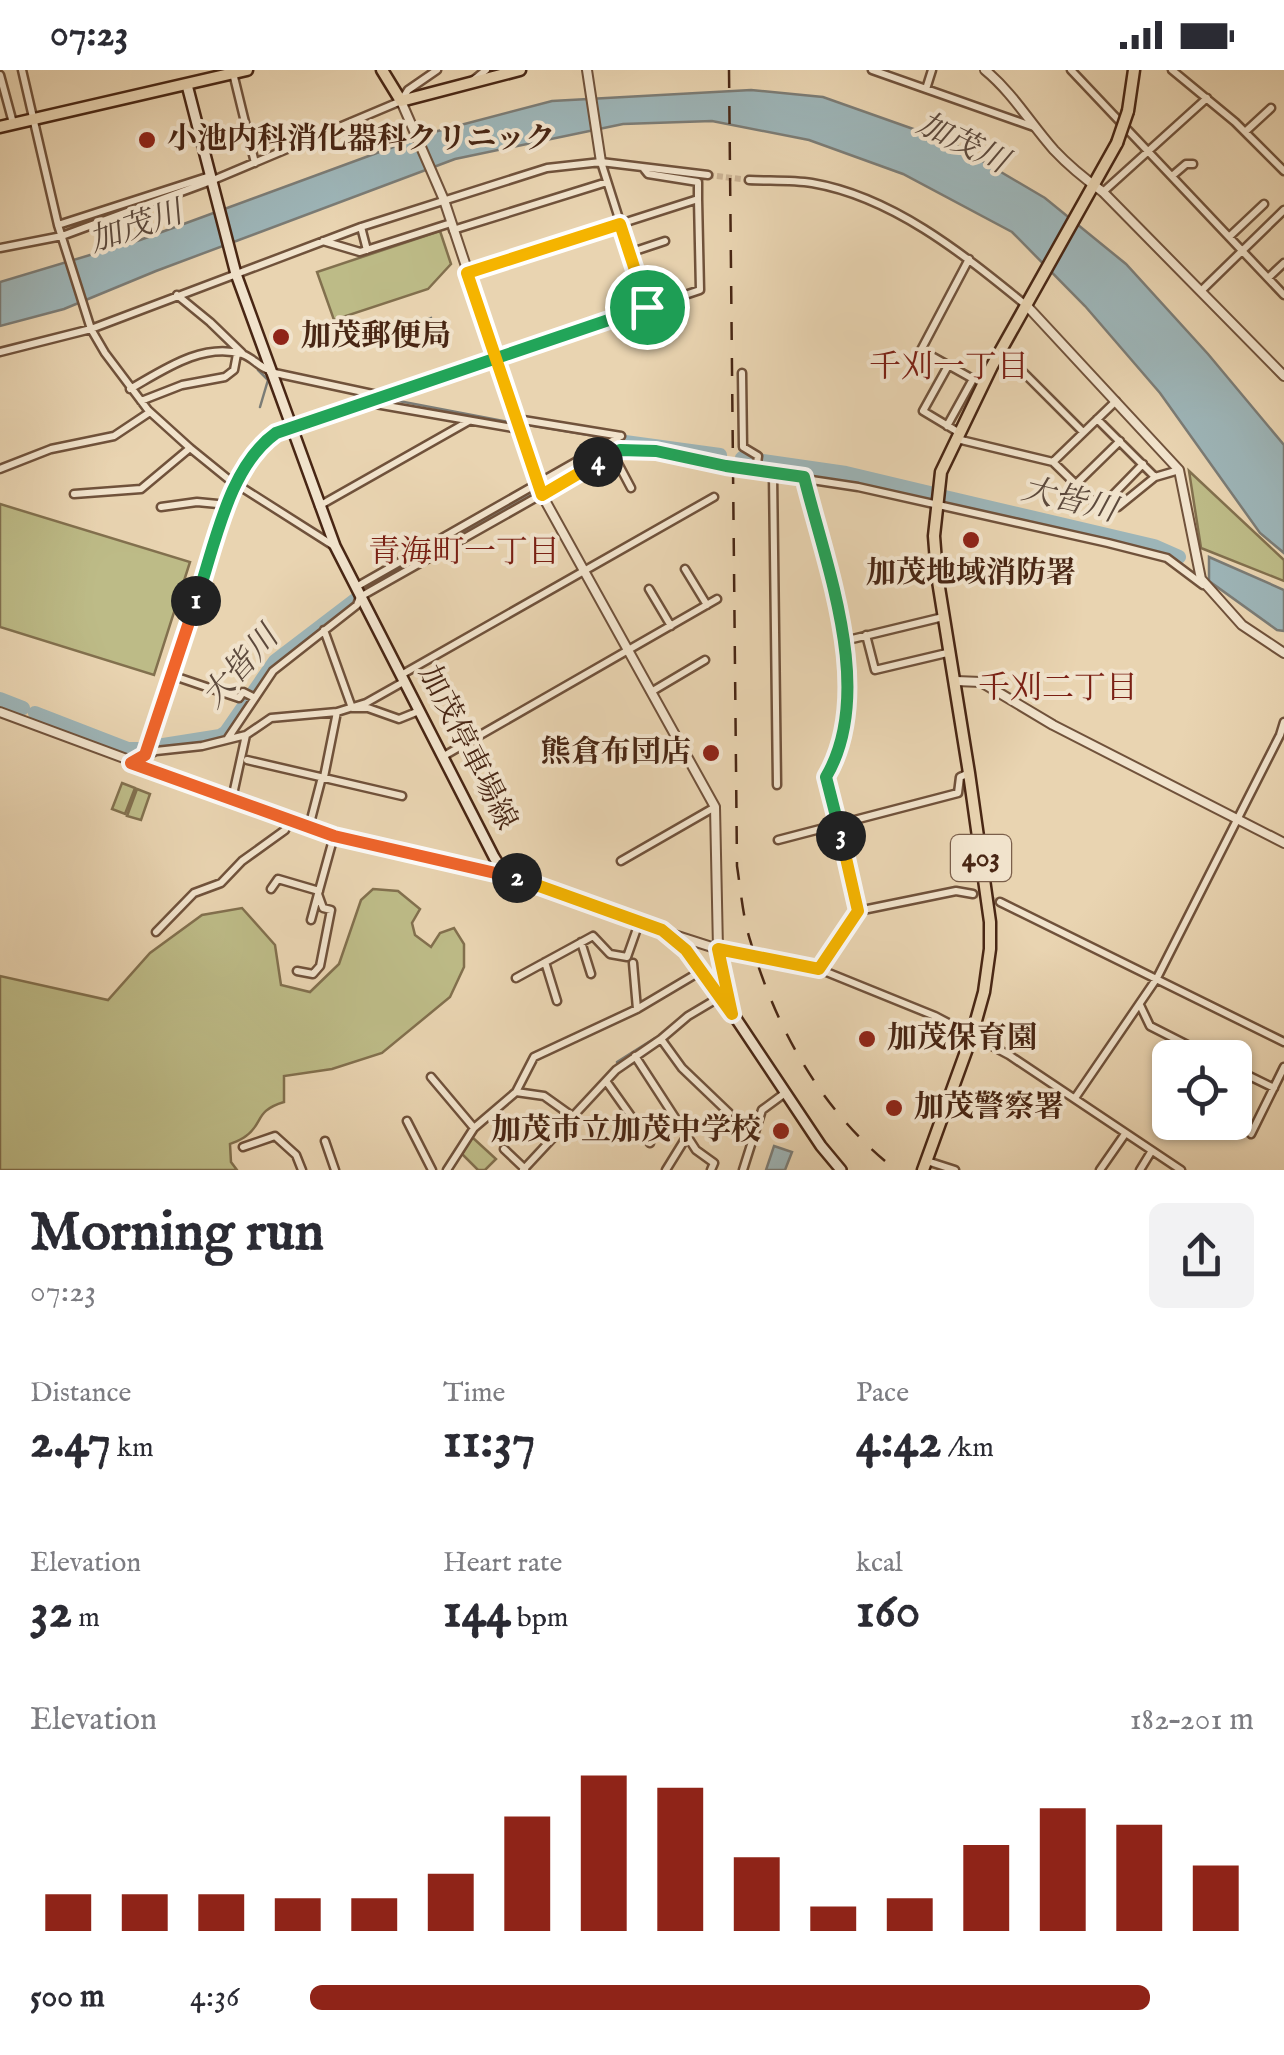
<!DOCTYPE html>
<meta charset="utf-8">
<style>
body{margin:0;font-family:"IM FELL English","Noto Serif JP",serif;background:#f2f2f3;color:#2b2b33;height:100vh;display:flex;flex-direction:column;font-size:38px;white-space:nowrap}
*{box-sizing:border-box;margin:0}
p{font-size:32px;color:#7c7c81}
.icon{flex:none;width:55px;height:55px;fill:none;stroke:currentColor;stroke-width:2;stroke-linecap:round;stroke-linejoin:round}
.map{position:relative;height:1100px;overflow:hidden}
.panel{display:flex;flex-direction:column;background:#fff;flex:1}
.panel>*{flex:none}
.controls{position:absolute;left:1152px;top:970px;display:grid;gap:20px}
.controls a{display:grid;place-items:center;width:100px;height:100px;border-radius:15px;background:#fff;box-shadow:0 2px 8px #0004;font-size:50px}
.pin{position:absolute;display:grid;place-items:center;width:85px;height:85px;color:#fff;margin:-42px;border:5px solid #fff;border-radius:50%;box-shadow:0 2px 10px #0007}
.km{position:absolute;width:50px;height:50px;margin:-25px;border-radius:50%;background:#222;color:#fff;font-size:28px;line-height:50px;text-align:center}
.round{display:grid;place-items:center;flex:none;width:105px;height:105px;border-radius:15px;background:#f2f2f3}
.headline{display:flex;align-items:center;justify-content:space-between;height:170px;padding:0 30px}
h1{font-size:55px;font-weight:700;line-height:75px}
.figures{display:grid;grid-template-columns:repeat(3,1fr);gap:15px;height:170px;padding:10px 30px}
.figures div{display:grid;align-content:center}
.figures b{font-size:50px;font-weight:700}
.figures small{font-size:28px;font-weight:400}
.figures p{font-size:28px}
.chart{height:280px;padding:20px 30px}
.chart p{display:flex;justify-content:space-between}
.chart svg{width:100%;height:180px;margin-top:10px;stroke:#8f2418;stroke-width:6}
ul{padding:0 30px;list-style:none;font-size:32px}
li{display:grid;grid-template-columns:160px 120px 1fr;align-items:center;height:75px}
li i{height:25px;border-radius:12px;background:#8f2418}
.status{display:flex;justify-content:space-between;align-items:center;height:70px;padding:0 50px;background:#fff;direction:ltr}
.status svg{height:28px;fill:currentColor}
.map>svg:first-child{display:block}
.green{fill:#bdbb87;stroke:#82704e;stroke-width:2.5}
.water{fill:#9db5b8;stroke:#7b7c76;stroke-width:2.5}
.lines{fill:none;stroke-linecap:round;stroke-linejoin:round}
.stream{stroke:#7b7c76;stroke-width:2.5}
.river{stroke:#9db5b8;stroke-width:14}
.minor-tunnel{stroke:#c9b192;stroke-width:6;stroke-dasharray:6 3;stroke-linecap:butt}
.minor-casing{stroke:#70523b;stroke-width:11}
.tertiary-casing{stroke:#70523b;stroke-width:12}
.secondary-casing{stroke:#482614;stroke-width:14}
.primary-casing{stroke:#482614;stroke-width:15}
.trunk-casing{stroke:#482614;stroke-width:15}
.minor{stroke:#f1e3cc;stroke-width:6}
.tertiary{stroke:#f1e3cc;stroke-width:8}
.secondary{stroke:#f1e3cc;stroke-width:9}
.primary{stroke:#e9d4b1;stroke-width:10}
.trunk{stroke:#e9d4b1;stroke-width:10}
.rail{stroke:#482614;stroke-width:2.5;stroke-dasharray:18 18;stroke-linecap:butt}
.trunk-bridge-casing{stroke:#482614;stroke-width:15;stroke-linecap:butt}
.trunk-bridge{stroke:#e9d4b1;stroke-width:10}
.split-1-casing{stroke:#fff;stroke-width:20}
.split-2-casing{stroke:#fff;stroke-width:20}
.split-3-casing{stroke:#fff;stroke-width:20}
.split-4-casing{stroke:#fff;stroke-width:20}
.split-5-casing{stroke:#fff;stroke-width:20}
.split-1{stroke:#22a559;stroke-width:12}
.split-2{stroke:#f0652b;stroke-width:12}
.split-3{stroke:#f5b400;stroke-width:12}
.split-4{stroke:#22a559;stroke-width:12}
.split-5{stroke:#f5b400;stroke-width:12}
.poi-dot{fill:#8f2418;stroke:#f1e3cc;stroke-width:4}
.labels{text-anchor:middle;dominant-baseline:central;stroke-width:8;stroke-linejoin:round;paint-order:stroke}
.shield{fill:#f1e3cc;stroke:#7b5f4b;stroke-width:2.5}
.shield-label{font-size:28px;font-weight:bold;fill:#482614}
.poi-label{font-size:30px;font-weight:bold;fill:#482614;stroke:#f1e3cc;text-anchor:start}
.street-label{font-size:30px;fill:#482614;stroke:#f1e3cc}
.water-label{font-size:32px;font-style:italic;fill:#5d4a3d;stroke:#f1e3cc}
.neighbourhood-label{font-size:32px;fill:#7a1f14;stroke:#f1e3cc}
</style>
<div class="status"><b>07:23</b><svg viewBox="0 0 49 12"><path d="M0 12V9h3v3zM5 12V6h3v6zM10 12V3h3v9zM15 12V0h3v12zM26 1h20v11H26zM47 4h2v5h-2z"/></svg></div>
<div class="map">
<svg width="1284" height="1100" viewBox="0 0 1284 1100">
<rect width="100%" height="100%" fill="#e9d4b1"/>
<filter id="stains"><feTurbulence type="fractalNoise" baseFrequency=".002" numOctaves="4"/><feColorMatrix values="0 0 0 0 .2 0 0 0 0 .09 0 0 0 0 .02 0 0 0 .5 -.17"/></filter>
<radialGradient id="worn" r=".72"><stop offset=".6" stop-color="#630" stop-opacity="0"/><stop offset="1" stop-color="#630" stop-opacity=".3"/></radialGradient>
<path class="green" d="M440,161L451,194L428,219L334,250L317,202Z
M1189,401L1284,490V511L1201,478Z
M0,434L190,492L154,605L0,557Z
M122,713L135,718L125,744L112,739Z
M137,719L150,724L141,750L127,746Z
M373,819L398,821L420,839L412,853L415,865L431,877L440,863L454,858L464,874V897L450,927L382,983L332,999L284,1006V1032C254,1041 264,1053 246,1066C241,1070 235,1072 230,1074L231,1092L237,1100H0V906L108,930L150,883L202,845L242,838L275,875L281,915L310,922L339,894L361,830Z
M472,1067L496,1089L485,1100H478L462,1084Z"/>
<path class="water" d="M751,20L823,27L950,72L1045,128L1126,194L1208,284L1284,375V483L1260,463L1160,323L1085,236L1012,162L903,104L809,70L712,51L623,54L455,89L156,201L64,239L0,256V212L140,170L434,62L552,31Z
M431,248L436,264L407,272L402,256Z
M1209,487L1284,520V561L1277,560L1209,511Z
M774,1076L792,1082L785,1100H766Z"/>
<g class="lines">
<path class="stream" d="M258,300L268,310L260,337
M336,319L514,353
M522,354L613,369
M617,992L655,968"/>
<path class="river" d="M617,375L625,372L720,385
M742,388L846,403L930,423
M547,418L603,383
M945,427L1154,476L1179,487
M365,519L534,425
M0,629L23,638
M35,643L128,679H142
M157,676L220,666L226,662L275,591L355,530"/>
<path class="minor-tunnel" d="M708,105L749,110
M973,824L1000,832"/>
<defs>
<path id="minor" d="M22,0L58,155L91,259L105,283L148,340L190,378L227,408L334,476
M872,0L1034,57
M1071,0L1284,225
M1172,0L1235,52L1284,101
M233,3L255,93
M0,5L13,53
M471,12L486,0
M926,19L932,0
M1245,62L1271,38
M601,92L647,237
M644,99L648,104L698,112V129
M1172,106L1186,94H1193
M749,110C770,111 792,110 812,113C894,127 964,185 1027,236
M1103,122L1207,28
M58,155L210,106
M361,157L367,180
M453,160L607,112
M1229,167L1264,134
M323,171L360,182L451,153
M0,178L62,166L211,111L401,31L408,20L437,0
M629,183L665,171
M1268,208L1284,193
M1202,220L1284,140
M177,225L210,252L242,283
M1001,280L1083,362
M0,282L91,259L361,157L547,98L601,92L708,105
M948,296L923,341L958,362
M270,302L382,326L700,220L698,129L467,203
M742,303L743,377L758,386L756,401
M130,319C162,301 202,272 242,284C252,287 259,297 269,300
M141,331L182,315L225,307L234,300L237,284
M517,349L621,366
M1097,349L1155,407
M947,356L973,309L921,280L969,189
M957,369L1053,392L1095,433L1118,437L1155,407L1179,400
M613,384L631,418
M1053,392L1116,331
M0,399L51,379L114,366L150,342
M773,404L777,715
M804,407L844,571C851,619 851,665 826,707L858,841
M1076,414L1120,371
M74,424L141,419L190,378
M1103,435L1143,394
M319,436L469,351
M161,437L197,432L228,435
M685,499L707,535
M356,517L621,366
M649,519L671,556
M324,560L352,638H368L399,649L419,641
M866,565L875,600L951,582
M844,571L943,547
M171,605L239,628L243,622L253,627
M401,605L714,427
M651,622L705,590
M228,668L273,601L357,535L360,527L620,380L656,381L726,397L858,417L1108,473L1167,488L1203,515
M145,685L235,414L258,375L277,363L364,332L519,359
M442,687L717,529
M247,690L402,726
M132,692L156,681L202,676L246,665L271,648L337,642L366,633L405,611
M324,707L337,642
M232,729L246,665
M309,757L322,707
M778,770L958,723L960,707L969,703
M621,791L715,737
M271,819L278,809L319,821
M1000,832L1284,972
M311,850L318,824
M156,862L194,823L221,813L242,791L285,760L289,751
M581,872L591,904
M718,879L819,899L935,946L1009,985L1181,1100
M545,892L557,931
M633,893L637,939
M819,899L858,841L956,821L973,824
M297,901L313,904L320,896L331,840L323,838L318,824L334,766
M516,908L593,866L610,884L627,887L640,850
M1140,935L1150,956L1213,988
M661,969L682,998L729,1043
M635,986L696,1080L714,1093L711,1100
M1235,999L1274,1018
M431,1007L474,1058
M606,1011L650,1073
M516,1022L544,1026L572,1046
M1075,1028L1157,908L1280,665L1284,652
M407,1051L432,1100
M1251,1064L1284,997
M325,1071L335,1100
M243,1077L275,1066L296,1085L302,1100
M504,1079L525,1099
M927,1091L955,1100
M447,1100L474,1058L516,1022L534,987L637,939L701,901
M523,1100L616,1000L661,969L688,946L720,927
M666,1100L687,1066
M743,1100L762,1040L785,1023
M1100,1100L1125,1064
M1140,1100L1151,1082"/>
<path id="tertiary" d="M587,0L601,92
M985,0C1013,23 1030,53 1054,80C1069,96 1085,109 1103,122L1284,306
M401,31L444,130L542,425L715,737L718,879L731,940
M1027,236L1179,400L1201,509L1242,555L1284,583
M956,611L981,612L1053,655L1284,773
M0,642L334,766L504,803
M665,862L718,879"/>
<path id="secondary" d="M187,15L236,204L335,476L494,787L504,803L640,850L676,871L733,944L821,1076L841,1100"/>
<path id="primary" d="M382,0L401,31L520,0
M0,57L247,0"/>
<path id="trunk" d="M1128,41L1134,0
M923,1100L972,965L984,922L990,879V852L969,703L937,505L934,466L941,402L992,296L1117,73"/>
</defs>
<use href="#minor" class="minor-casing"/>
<use href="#tertiary" class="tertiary-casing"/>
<use href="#secondary" class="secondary-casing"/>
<use href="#primary" class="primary-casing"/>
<use href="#trunk" class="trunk-casing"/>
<use href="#minor" class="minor"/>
<use href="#tertiary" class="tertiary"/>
<use href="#secondary" class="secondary"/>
<use href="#primary" class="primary"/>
<use href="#trunk" class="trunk"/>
<path class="rail" d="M729,0L737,796C741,822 743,849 751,873C777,961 823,1043 896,1100"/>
<defs>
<path id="trunk-bridge" d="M1117,73L1128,41"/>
</defs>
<use href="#trunk-bridge" class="trunk-bridge-casing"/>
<use href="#trunk-bridge" class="trunk-bridge"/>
</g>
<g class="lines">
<defs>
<path id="split-1" d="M196,531C215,476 228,397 276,363L647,237"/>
<path id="split-2" d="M196,531L145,685L131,693L334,766L517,808"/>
<path id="split-3" d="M517,808L662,860L686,880L732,944L718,879L819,899L858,841L841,766"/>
<path id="split-4" d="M598,392L620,380L656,381L726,396L804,407C826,496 876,622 826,707L841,766"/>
<path id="split-5" d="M598,392L542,425L467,203L620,154L647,237"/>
</defs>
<use href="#split-1" class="split-1-casing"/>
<use href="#split-2" class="split-2-casing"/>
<use href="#split-3" class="split-3-casing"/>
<use href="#split-4" class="split-4-casing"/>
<use href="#split-5" class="split-5-casing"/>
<use href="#split-1" class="split-1"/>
<use href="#split-2" class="split-2"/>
<use href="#split-3" class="split-3"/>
<use href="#split-4" class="split-4"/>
<use href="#split-5" class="split-5"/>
</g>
<g class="poi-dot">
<circle cx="147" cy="70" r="10"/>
<circle cx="281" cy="267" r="10"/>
<circle cx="971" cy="470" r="10"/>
<circle cx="711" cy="683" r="10"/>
<circle cx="867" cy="969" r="10"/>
<circle cx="894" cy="1038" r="10"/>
<circle cx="781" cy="1061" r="10"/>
</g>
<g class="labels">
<rect class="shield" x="951" y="765" width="60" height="46" rx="8"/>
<g class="shield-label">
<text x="981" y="788">403</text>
</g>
<g class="poi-label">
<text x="167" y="70">小池内科消化器科クリニック</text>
<text x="301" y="267">加茂郵便局</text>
<text x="971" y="504" text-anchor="middle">加茂地域消防署</text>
<text x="691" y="683" text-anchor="end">熊倉布団店</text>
<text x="887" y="969">加茂保育園</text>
<text x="914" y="1038">加茂警察署</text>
<text x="761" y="1061" text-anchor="end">加茂市立加茂中学校</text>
</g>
<g class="street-label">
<text transform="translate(467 678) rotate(63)">加茂停車場線</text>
</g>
<g class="water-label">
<text transform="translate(962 74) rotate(26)">加茂川</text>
<text transform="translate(136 158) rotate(-19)">加茂川</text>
<text transform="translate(1069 431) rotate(14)">大皆川</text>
<text transform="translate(241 598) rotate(-48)">大皆川</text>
</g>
<g class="neighbourhood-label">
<text x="949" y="298">千刈一丁目</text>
<text x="464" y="483">青海町一丁目</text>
<text x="1058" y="619">千刈二丁目</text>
</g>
</g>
<rect width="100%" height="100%" filter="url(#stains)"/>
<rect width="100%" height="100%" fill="url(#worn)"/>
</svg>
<div class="controls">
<a><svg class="icon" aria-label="locate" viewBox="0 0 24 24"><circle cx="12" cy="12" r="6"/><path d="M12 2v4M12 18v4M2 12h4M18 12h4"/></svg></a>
</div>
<div class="pin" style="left:647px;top:237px;background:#1e9e55"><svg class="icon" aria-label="arrive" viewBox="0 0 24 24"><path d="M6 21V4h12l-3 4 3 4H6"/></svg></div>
<b class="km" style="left:196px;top:531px">1</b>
<b class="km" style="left:517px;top:808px">2</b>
<b class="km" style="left:841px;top:766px">3</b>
<b class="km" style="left:598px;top:392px">4</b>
</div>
<section class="panel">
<div class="headline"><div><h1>Morning run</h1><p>07:23</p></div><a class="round"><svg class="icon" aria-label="share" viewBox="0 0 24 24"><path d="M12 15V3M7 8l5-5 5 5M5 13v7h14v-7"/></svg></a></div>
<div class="figures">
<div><p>Distance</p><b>2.47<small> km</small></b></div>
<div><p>Time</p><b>11:37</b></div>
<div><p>Pace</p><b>4:42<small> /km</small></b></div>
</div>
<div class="figures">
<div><p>Elevation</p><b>32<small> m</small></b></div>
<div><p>Heart rate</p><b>144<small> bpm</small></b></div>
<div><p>kcal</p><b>160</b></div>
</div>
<div class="chart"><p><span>Elevation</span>182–201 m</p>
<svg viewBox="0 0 160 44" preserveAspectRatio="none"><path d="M5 44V35M15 44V35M25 44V35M35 44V36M45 44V36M55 44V30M65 44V16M75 44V6M85 44V9M95 44V26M105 44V38M115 44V36M125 44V23M135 44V14M145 44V18M155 44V28"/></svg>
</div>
<ul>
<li><b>500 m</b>4:36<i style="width:89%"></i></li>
</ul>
</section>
